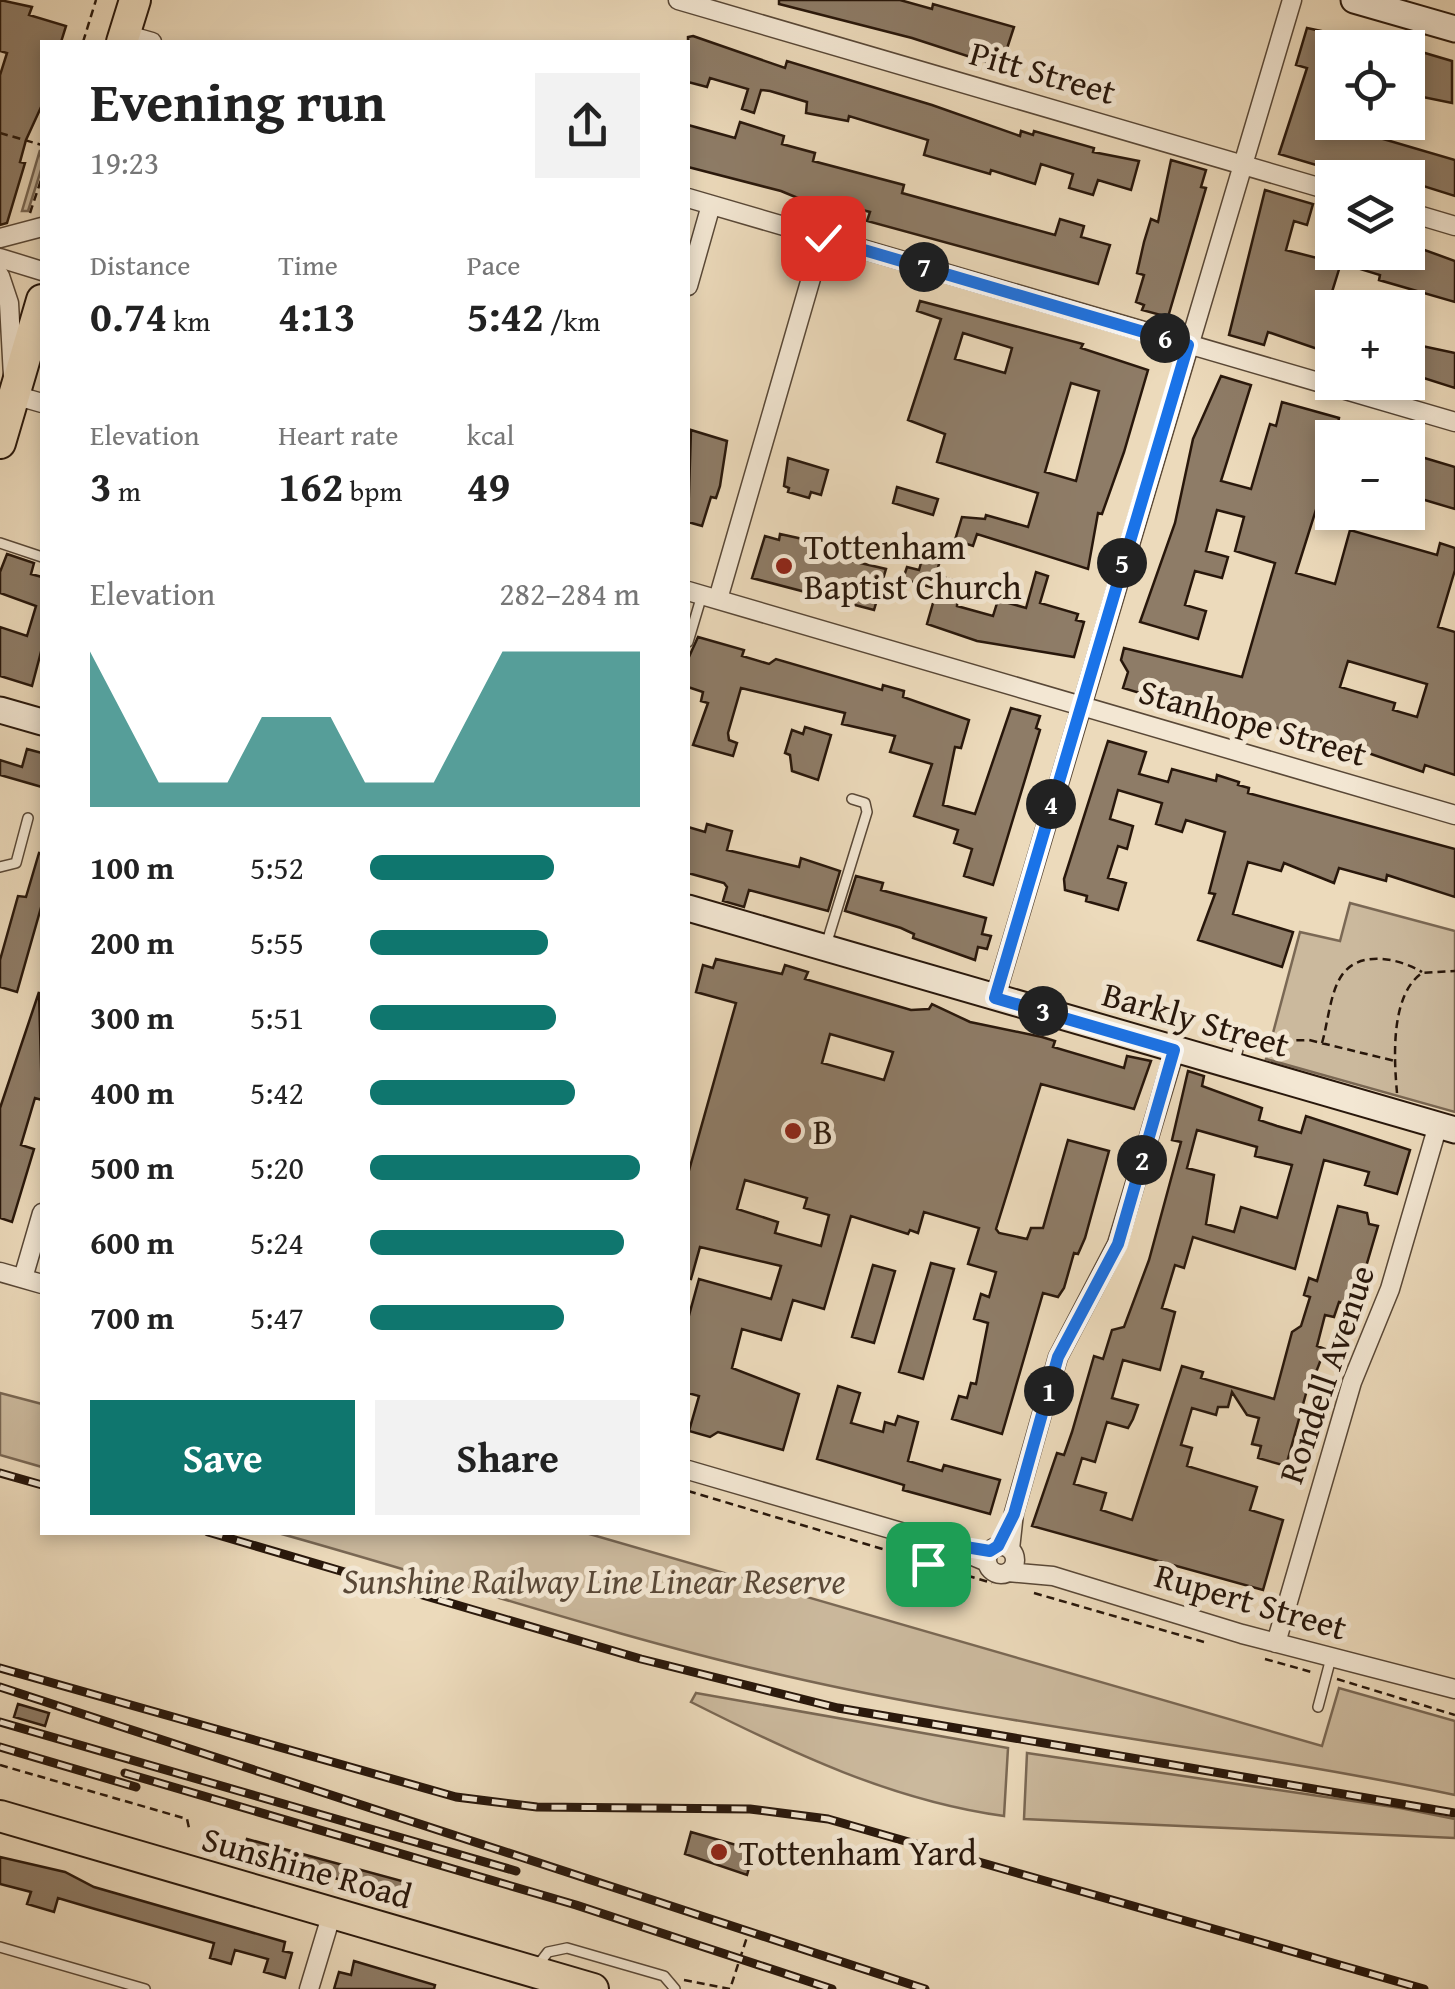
<!DOCTYPE html>
<meta charset="utf-8">
<style>
body{margin:0;font-family:"Gentium Book Plus",serif;background:#f2f2f2;color:#222;height:100vh;display:flex;flex-direction:column;font-size:38px;white-space:nowrap}
*{box-sizing:border-box;margin:0}
p{font-size:32px;color:#767676}
.icon{flex:none;width:55px;height:55px;fill:none;stroke:currentColor;stroke-width:2;stroke-linecap:round;stroke-linejoin:round}
.map{position:relative;flex:1;overflow:hidden}
.details{position:absolute;left:40px;top:40px;width:650px;height:1495px;display:flex;flex-direction:column;background:#fff;border-radius:0px;box-shadow:0 5px 15px #0003}
.details>*{flex:none}
.buttons{position:absolute;left:1315px;top:30px;display:grid;gap:20px}
.buttons a{display:grid;place-items:center;width:110px;height:110px;border-radius:0px;background:#fff;box-shadow:0 5px 15px #0003;font-size:50px}
.pin{position:absolute;display:grid;place-items:center;width:85px;height:85px;color:#fff;margin:-42px;border-radius:20px;box-shadow:0 5px 15px #0006}
.km{position:absolute;width:50px;height:50px;margin:-25px;border-radius:50%;background:#222;color:#fff;font-size:28px;line-height:50px;text-align:center}
.round{display:grid;place-items:center;flex:none;width:105px;height:105px;border-radius:0px;background:#f2f2f2}
.summary{display:flex;align-items:center;justify-content:space-between;height:170px;padding:0 50px}
h1{font-size:55px;font-weight:600;line-height:75px}
.stats{display:grid;grid-template-columns:repeat(3,1fr);gap:15px;height:170px;padding:10px 50px}
.stats div{display:grid;align-content:center}
.stats b{font-size:42px;font-weight:600}
.stats small{font-size:28px;font-weight:400}
.stats p{font-size:28px}
.chart{height:280px;padding:20px 50px}
.chart p{display:flex;justify-content:space-between}
.chart svg{width:100%;height:180px;margin-top:10px;fill:#0f766e;opacity:.7}
.cta{display:flex;gap:20px;margin-top:auto;padding:20px 50px}
.cta a{flex:1;height:115px;border-radius:0px;background:#0f766e;color:#fff;font-size:40px;font-weight:600;line-height:115px;text-align:center}
.cta a+a{background:#f2f2f2;color:#222}
ul{padding:0 50px;list-style:none;font-size:32px}
li{display:grid;grid-template-columns:160px 120px 1fr;align-items:center;height:75px}
li i{height:25px;border-radius:12px;background:#0f766e}
.map>svg:first-child{display:block}
.green{fill:#cbb99d;stroke:#7a6854;stroke-width:2.5}
.building{fill:#8e7c67;stroke:#28170b;stroke-width:2.5;fill-rule:evenodd}
.lines{fill:none;stroke-linecap:round;stroke-linejoin:round}
.lane-casing{stroke:#594837;stroke-width:12}
.street-casing{stroke:#594837;stroke-width:21}
.secondary-casing{stroke:#28170b;stroke-width:29}
.primary-casing{stroke:#28170b;stroke-width:34}
.path{stroke:#28170b;stroke-width:2.5;stroke-dasharray:8 5;stroke-linecap:butt}
.lane{stroke:#f3e7d3;stroke-width:9}
.street{stroke:#f3e7d3;stroke-width:18}
.secondary{stroke:#f3e7d3;stroke-width:25}
.primary{stroke:#ecdabb;stroke-width:30}
.rail-casing{stroke:#28170b;stroke-width:9}
.rail{stroke:#f3e7d3;stroke-width:5;stroke-dasharray:15;stroke-linecap:butt}
.route-casing{stroke:#fff;stroke-width:20}
.route{stroke:#1a73e8;stroke-width:12}
.poi-dot{fill:#8f2418;stroke:#f3e7d3;stroke-width:4}
.labels{text-anchor:middle;dominant-baseline:central;stroke-width:10;stroke-linejoin:round;paint-order:stroke}
.street-label{font-size:35px;fill:#28170b;stroke:#f3e7d3}
.poi-label{font-size:35px;fill:#28170b;stroke:#f3e7d3;text-anchor:start}
.park-label{font-size:35px;font-style:italic;fill:#594837;stroke:#f3e7d3}
</style>
<div class="map">
<svg width="1455" height="1989" viewBox="0 0 1455 1989">
<rect width="100%" height="100%" fill="#ecdabb"/>
<filter id="stains"><feTurbulence type="fractalNoise" baseFrequency=".002" numOctaves="4"/><feColorMatrix values="0 0 0 0 .2 0 0 0 0 .09 0 0 0 0 .02 0 0 0 .5 -.17"/></filter>
<radialGradient id="worn" r=".72"><stop offset=".6" stop-color="#630" stop-opacity="0"/><stop offset="1" stop-color="#630" stop-opacity=".3"/></radialGradient>
<path class="green" d="M40,150L42,167L28,211H22Z
M1350,903L1455,931V1112L1266,1059L1300,932L1340,941Z
M0,1393L42,1404V1467L0,1455Z
M278,1533H586L1322,1746L1339,1688L1455,1721V1795C1233,1748 1007,1727 786,1676C615,1637 447,1580 278,1533Z
M696,1693L1008,1748L1004,1816C893,1801 790,1752 691,1702Z
M1027,1753L1400,1808L1455,1819V1838L1024,1819Z"/>
<path class="building" d="M0,0L32,7L29,15L66,26L61,42H42V105L26,140L20,162L25,163L7,223L0,225V75L7,53L0,51Z
M779,0H900L932,9L933,4L1014,27L1001,67L912,38L779,4Z
M1307,28L1378,43L1377,48H1332V124L1455,160V196L1360,166L1357,173L1333,170L1279,154L1307,68L1296,65Z
M693,36L785,68L787,61L932,105L1020,136L1021,131L1033,135L1034,131L1094,148L1093,152L1139,161L1131,190L1098,180L1093,195L1069,188L1073,174L1041,164L1035,184L991,170L990,174L924,155L928,140L849,116L848,121L806,113L807,102L770,91L761,90L754,113L742,109L748,89L710,78L707,87L688,82V37Z
M1408,48L1452,61V103L1408,94Z
M740,122L784,136L782,144L815,153L813,161L904,185L902,193L1055,235L1060,219L1084,226L1081,237L1110,245L1098,284L867,221L870,212L835,203L834,207L823,204L822,208L781,191L688,167V125L735,138Z
M1171,160L1206,170L1201,187L1206,188L1168,317L1142,310L1144,305L1136,302L1144,275L1137,273L1144,242L1151,219L1158,222Z
M1265,190L1313,204L1307,225L1294,221L1286,250L1317,258L1329,216L1332,217V252H1408V244L1455,261V302L1379,280L1380,275L1341,263L1332,292V354L1268,332L1264,345L1229,335Z
M920,301L1083,344L1081,348L1148,370L1124,452L1102,514L1098,513L1088,569L977,534L973,546L955,540L962,517L985,519L986,515L1028,527L1038,493L937,462L945,434L908,420L941,319L917,311ZM963,333L1012,348L1005,373L955,359ZM1071,383L1099,391L1076,481L1045,472Z
M1408,343L1455,353V388L1408,373Z
M1221,376L1251,385L1221,481L1251,489L1270,424L1276,426L1282,402L1339,418L1332,459L1296,573L1335,584L1350,530L1437,555L1440,543L1455,548V570L1438,627L1455,632V775L1425,765L1423,772L1316,735L1315,739L1207,707L1206,713L1123,688L1128,672L1121,660L1124,648L1242,677L1275,563L1235,551L1244,517L1217,510L1206,551L1228,557L1222,578L1195,571L1185,605L1206,611L1198,639L1140,622L1175,523L1193,439ZM1348,661L1427,684L1417,717L1393,710L1395,703L1340,687Z
M691,430L727,441L720,486L716,498L711,497L702,526L688,522Z
M1408,453L1455,467V509L1408,495Z
M788,458L828,470L821,495L811,492L809,498L788,492L789,488L784,486Z
M897,487L938,499L933,515L893,503Z
M780,534L821,543L818,553L886,569L874,610L752,578L765,536L779,540Z
M927,542L944,546L936,575L959,582L957,606L993,616L998,600L1026,608L1036,572L1048,576L1040,603L1078,614L1076,620L1084,622L1074,657L977,641L927,624L937,589L903,579L907,567L919,570Z
M7,554L34,563L31,574L42,577V648L32,686L0,676V627L27,636L36,606L0,593V572Z
M698,637L744,650L742,656L769,664L776,659L882,690L883,685L904,691L903,697L969,720L961,748L955,747L943,805L975,814L1011,708L1040,716L1036,728L1040,730L993,885L964,876L972,849L954,843L958,830L914,816L932,764L890,752L895,736L842,724L845,713L741,688L728,733L729,740L737,743L733,756L693,745L708,703L701,701L703,692L688,687V659Z
M805,727L831,735L818,780L792,771L790,755L785,753L792,730L803,734Z
M1108,741L1146,752L1139,774L1168,782L1172,769L1216,781L1217,775L1239,782L1238,785L1249,788L1248,793L1455,849V897L1387,875L1386,881L1339,868L1334,883L1284,863L1281,871L1248,862L1233,914L1293,932L1282,967L1198,940L1215,894L1209,893L1225,832L1186,820L1182,832L1156,824L1162,803L1118,790L1110,819L1133,826L1127,849L1118,846L1108,878L1126,883L1118,910L1086,901L1087,896L1065,890L1064,879Z
M27,749L42,753V787L0,775V760L22,767Z
M707,824L732,831L727,850L799,867L801,858L840,871L828,911L749,890L744,907L723,901L727,887L724,883L688,873V827L705,832Z
M39,853L42,854V904L17,992L0,987V960L18,896L26,897Z
M856,876L883,883L881,890L986,918L982,934L991,936L987,949L978,947L975,960L913,938L914,934L901,928L845,911Z
M716,959L782,974L785,965L808,972L805,979L911,1010L929,1009L932,1004L970,1022L1042,1037L1055,1041L1053,1047L1124,1068L1127,1056L1151,1061L1134,1109L1041,1084L996,1229L999,1233L1027,1239L1031,1228H1043L1068,1140L1109,1151L1085,1238L1078,1254L1074,1253L1064,1288L1058,1297L1043,1293L1002,1434L952,1419L959,1396L967,1398L971,1383L976,1384L988,1323L974,1319L981,1294L989,1297L996,1272L968,1264L979,1228L924,1212L918,1233L910,1230L908,1234L851,1216L824,1309L793,1300L781,1340L742,1329L732,1368L799,1394L783,1450L718,1432L710,1437L689,1431L699,1396L688,1393V1319L699,1279L771,1299L781,1266L700,1247L691,1279L688,1278V1174L736,1003L696,992L703,965L713,968ZM830,1034L893,1052L884,1080L822,1063ZM745,1180L807,1198L804,1208L829,1215L821,1246L775,1233L778,1222L737,1209Z
M39,992L42,1100L35,1098L21,1145L34,1149L12,1222L0,1218V1108Z
M1188,1071L1204,1076L1202,1086L1262,1108L1259,1120L1277,1126L1301,1133L1306,1116L1410,1150L1397,1194L1365,1185L1369,1172L1324,1160L1295,1269L1193,1237L1184,1268L1175,1265L1162,1308L1175,1312L1160,1370L1123,1360L1112,1398L1138,1405L1133,1419L1128,1428L1107,1422L1095,1462L1082,1458L1074,1484L1106,1493L1101,1510L1132,1520L1182,1366L1203,1372L1201,1378L1274,1399L1292,1332L1301,1326L1310,1297L1304,1295L1309,1278L1317,1281L1338,1206L1367,1213L1369,1224L1378,1226L1360,1287L1353,1285L1347,1304L1339,1302L1334,1317L1325,1315L1317,1346L1325,1349L1313,1380L1310,1379L1286,1466L1258,1458L1261,1446L1252,1444L1259,1418L1247,1415L1232,1392L1228,1407H1218L1216,1415L1192,1408L1181,1445L1192,1448L1187,1466L1257,1487L1250,1510L1283,1520L1263,1590L1032,1526L1057,1453L1064,1455L1072,1432L1094,1356L1103,1359L1112,1330L1124,1327L1149,1260L1181,1142L1172,1140ZM1197,1130L1257,1147L1255,1156L1292,1165L1277,1218L1241,1207L1234,1232L1206,1224L1214,1175L1187,1168Z
M931,1263L954,1269L923,1379L899,1372Z
M873,1265L895,1271L874,1343L852,1337Z
M838,1386L860,1393L851,1423L883,1432L885,1422L895,1425L898,1416L918,1422L908,1461L942,1471L944,1465L1000,1480L990,1514L903,1490L904,1485L817,1459Z
M18,1704L49,1713L45,1726L14,1717Z
M691,1832L754,1850L747,1875L685,1854Z
M247,1839L413,1884L408,1899L243,1852Z
M0,1857L65,1872L94,1887L285,1942L283,1951L292,1953L285,1978L264,1972L268,1959L235,1950L231,1964L210,1958L214,1943L95,1909L58,1898L54,1912L27,1904L31,1892L0,1884Z
M354,1961L435,1985L434,1989H334L339,1972L351,1975Z"/>
<g class="lines">
<defs>
<path id="lane" d="M0,543L42,557
M688,642L702,595
M0,867L16,863L28,818
M826,945L867,812L865,803L852,799
M1234,1064L1240,1042
M920,1591L935,1542
M1318,1707L1331,1658
M0,1947L145,1989
M538,1965L548,1952L567,1948L664,1976L675,1989"/>
<path id="street" d="M678,0L1332,191
M124,34L152,42
M688,198L1455,422
M1408,212L1455,226
M0,238L42,227
M0,258L42,271
M0,276L9,303L14,395L42,403
M688,286L711,205
M688,591L1455,815
M718,599L823,237
M995,998L1292,0
M0,1272L42,1284
M23,1278L42,1213
M688,1470L949,1546L987,1562
M987 1560a14 14 0 1 1 28 0a14 14 0 1 1-28 0Z
M1010,1549L1014,1513L1058,1357L1117,1244L1175,1050
M1008,1572L1053,1576L1242,1634L1455,1689
M1276,1643L1352,1382L1390,1289L1438,1125
M309,1989L332,1913"/>
<path id="secondary" d="M1354,0L1455,29
M0,710L42,722
M688,908L1455,1130"/>
<path id="primary" d="M122,42L135,0
M0,443L42,300
M0,1816L593,1989"/>
</defs>
<use href="#lane" class="lane-casing"/>
<use href="#street" class="street-casing"/>
<use href="#secondary" class="secondary-casing"/>
<use href="#primary" class="primary-casing"/>
<path class="path" d="M83,42L96,0
M0,133L42,145
M30,213L42,177
M1322,1043C1328,1023 1330,992 1342,975C1360,949 1401,959 1422,972
M1266,1055L1273,1041L1309,1040L1395,1061
M1397,1093C1394,1059 1390,995 1422,973L1455,971
M688,1491L916,1559
M942,1568L992,1583
M1034,1593L1204,1642
M1265,1659L1315,1673
M1337,1679L1455,1715
M0,1765L187,1819L189,1828
M684,1980L730,1989L749,1931"/>
<use href="#lane" class="lane"/>
<use href="#street" class="street"/>
<use href="#secondary" class="secondary"/>
<use href="#primary" class="primary"/>
<defs>
<path id="rail" d="M0,1473L42,1485
M208,1532L641,1659L838,1708L1455,1813
M0,1668L456,1797L537,1807L750,1809L828,1819L1424,1989
M0,1687L925,1989
M0,1722L516,1871
M0,1747L136,1787
M125,1773L576,1905L832,1989"/>
</defs>
<use href="#rail" class="rail-casing"/>
<use href="#rail" class="rail"/>
</g>
<g class="lines">
<defs>
<path id="route" d="M823,238L1188,345L995,998L1174,1050L1118,1244L1058,1357L1014,1514L998,1546L990,1551L935,1542L928,1564"/>
</defs>
<use href="#route" class="route-casing"/>
<use href="#route" class="route"/>
</g>
<g class="poi-dot">
<circle cx="784" cy="566" r="10"/>
<circle cx="793" cy="1131" r="10"/>
<circle cx="719" cy="1852" r="10"/>
</g>
<g class="labels">
<g class="street-label">
<text transform="translate(1043 72) rotate(16)">Pitt Street</text>
<text transform="translate(1253 722) rotate(16)">Stanhope Street</text>
<text transform="translate(1196 1019) rotate(16)">Barkly Street</text>
<text transform="translate(1326 1374) rotate(-71)">Rondell Avenue</text>
<text transform="translate(1251 1601) rotate(16)">Rupert Street</text>
<text transform="translate(307 1867) rotate(16)">Sunshine Road</text>
</g>
<g class="poi-label">
<text x="804" y="546">Tottenham<tspan x="804" dy="40">Baptist Church</tspan></text>
<text x="813" y="1131">B</text>
<text x="739" y="1852">Tottenham Yard</text>
</g>
<g class="park-label">
<text x="594" y="1580">Sunshine Railway Line Linear Reserve</text>
</g>
</g>
<rect width="100%" height="100%" filter="url(#stains)"/>
<rect width="100%" height="100%" fill="url(#worn)"/>
</svg>
<div class="buttons">
<a><svg class="icon" aria-label="locate" viewBox="0 0 24 24"><circle cx="12" cy="12" r="6"/><path d="M12 2v4M12 18v4M2 12h4M18 12h4"/></svg></a>
<a><svg class="icon" aria-label="layers" viewBox="0 0 24 24"><path d="M12 4l9 5-9 5-9-5zM3 14l9 5 9-5"/></svg></a>
<a>+</a>
<a>−</a>
</div>
<div class="pin" style="left:928px;top:1564px;background:#1e9e55"><svg class="icon" aria-label="arrive" viewBox="0 0 24 24"><path d="M6 21V4h12l-3 4 3 4H6"/></svg></div>
<div class="pin" style="left:823px;top:238px;background:#d93025"><svg class="icon" aria-label="check" viewBox="0 0 24 24"><path d="M5 12l5 5 9-10"/></svg></div>
<b class="km" style="left:1049px;top:1391px">1</b>
<b class="km" style="left:1142px;top:1160px">2</b>
<b class="km" style="left:1043px;top:1011px">3</b>
<b class="km" style="left:1051px;top:804px">4</b>
<b class="km" style="left:1122px;top:563px">5</b>
<b class="km" style="left:1165px;top:338px">6</b>
<b class="km" style="left:924px;top:267px">7</b>
<section class="details">
<div class="summary"><div><h1>Evening run</h1><p>19:23</p></div><a class="round"><svg class="icon" aria-label="share" viewBox="0 0 24 24"><path d="M12 15V3M7 8l5-5 5 5M5 13v7h14v-7"/></svg></a></div>
<div class="stats">
<div><p>Distance</p><b>0.74<small> km</small></b></div>
<div><p>Time</p><b>4:13</b></div>
<div><p>Pace</p><b>5:42<small> /km</small></b></div>
</div>
<div class="stats">
<div><p>Elevation</p><b>3<small> m</small></b></div>
<div><p>Heart rate</p><b>162<small> bpm</small></b></div>
<div><p>kcal</p><b>49</b></div>
</div>
<div class="chart"><p><span>Elevation</span>282–284 m</p>
<svg viewBox="0 0 160 44" preserveAspectRatio="none"><path d="M0 44V6L10 22L20 38L30 38L40 38L50 22L60 22L70 22L80 38L90 38L100 38L110 22L120 6L130 6L140 6L150 6L160 6V44z"/></svg>
</div>
<ul>
<li><b>100 m</b>5:52<i style="width:68%"></i></li>
<li><b>200 m</b>5:55<i style="width:66%"></i></li>
<li><b>300 m</b>5:51<i style="width:69%"></i></li>
<li><b>400 m</b>5:42<i style="width:76%"></i></li>
<li><b>500 m</b>5:20<i style="width:100%"></i></li>
<li><b>600 m</b>5:24<i style="width:94%"></i></li>
<li><b>700 m</b>5:47<i style="width:72%"></i></li>
</ul>
<div class="cta"><a>Save</a><a>Share</a></div>
</section>
</div>
